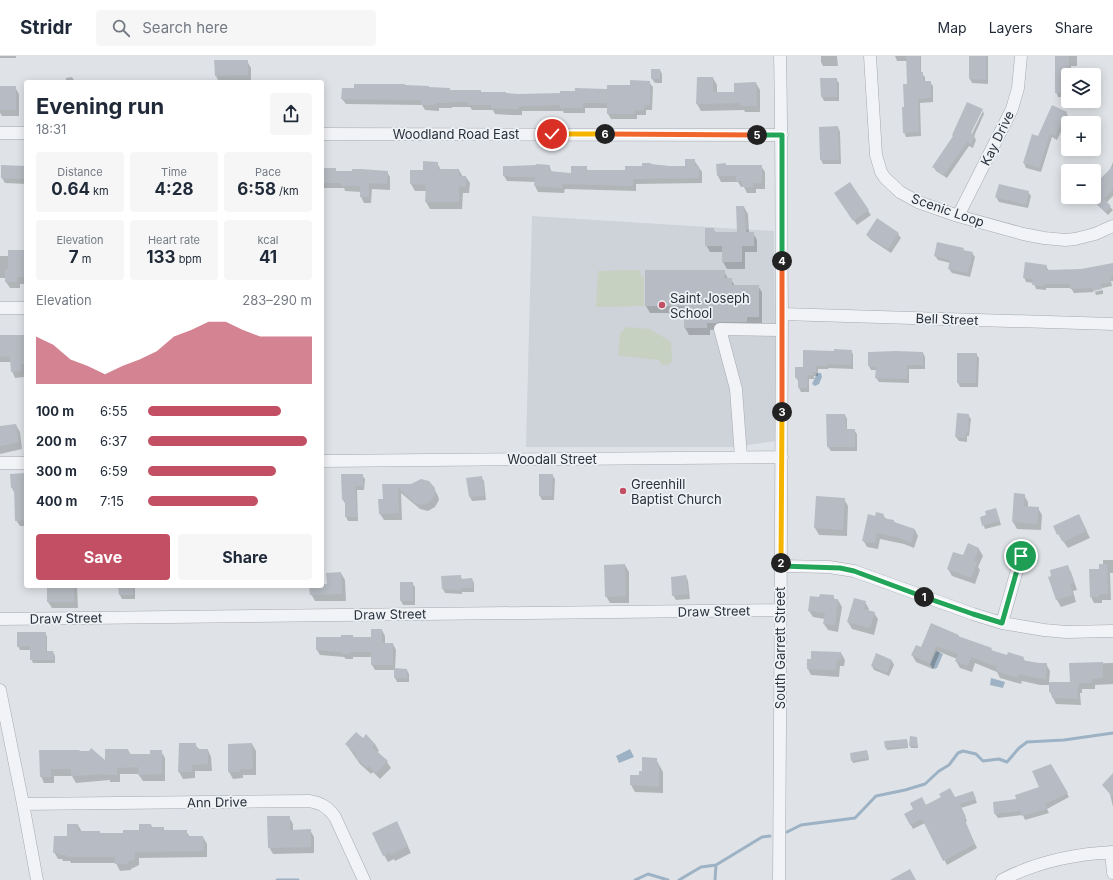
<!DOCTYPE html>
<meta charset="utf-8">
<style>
body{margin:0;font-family:Inter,sans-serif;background:#f6f6f7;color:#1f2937;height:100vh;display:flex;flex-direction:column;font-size:15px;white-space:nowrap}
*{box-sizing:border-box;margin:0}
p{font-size:13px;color:#747a83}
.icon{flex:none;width:22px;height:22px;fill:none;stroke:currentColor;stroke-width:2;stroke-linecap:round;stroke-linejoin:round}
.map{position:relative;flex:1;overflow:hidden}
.panel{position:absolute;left:24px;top:24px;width:300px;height:508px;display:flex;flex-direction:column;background:#fff;border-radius:4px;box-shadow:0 2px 10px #0003}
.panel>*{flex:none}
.buttons{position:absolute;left:1061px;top:12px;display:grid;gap:8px}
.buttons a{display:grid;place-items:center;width:40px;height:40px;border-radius:4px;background:#fff;box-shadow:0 2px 10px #0003;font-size:20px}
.pin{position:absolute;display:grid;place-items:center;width:34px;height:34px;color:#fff;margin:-17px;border:2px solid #fff;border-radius:50%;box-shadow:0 1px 4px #0007}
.km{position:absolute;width:20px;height:20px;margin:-10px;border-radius:50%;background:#222;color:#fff;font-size:11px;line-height:20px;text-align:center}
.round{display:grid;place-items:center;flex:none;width:42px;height:42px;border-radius:4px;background:#f6f6f7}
.head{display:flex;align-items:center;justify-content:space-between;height:68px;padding:0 12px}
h1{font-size:22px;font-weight:700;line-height:30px}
.figures{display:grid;grid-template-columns:repeat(3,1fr);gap:6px;height:68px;padding:4px 12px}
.figures div{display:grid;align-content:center;border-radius:4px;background:#f6f6f7;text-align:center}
.figures b{font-size:17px;font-weight:700}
.figures small{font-size:11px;font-weight:400}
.figures p{font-size:11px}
.chart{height:112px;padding:8px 12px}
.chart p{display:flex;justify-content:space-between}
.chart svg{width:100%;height:72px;margin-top:4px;fill:#c24f64;opacity:.7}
.primary-button{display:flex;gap:8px;margin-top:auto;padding:8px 12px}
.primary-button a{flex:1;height:46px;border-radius:4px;background:#c24f64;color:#fff;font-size:16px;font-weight:700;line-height:46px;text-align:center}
.primary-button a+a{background:#f6f6f7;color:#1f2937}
ul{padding:0 12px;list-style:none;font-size:13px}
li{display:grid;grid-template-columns:64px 48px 1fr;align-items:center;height:30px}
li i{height:10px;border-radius:5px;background:#c24f64}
header{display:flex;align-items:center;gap:24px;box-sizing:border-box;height:56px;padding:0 20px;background:#fff;border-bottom:1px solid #e0e1e3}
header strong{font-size:19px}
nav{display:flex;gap:22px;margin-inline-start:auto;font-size:14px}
.search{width:280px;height:36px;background:#f6f6f7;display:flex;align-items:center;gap:10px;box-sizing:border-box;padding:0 14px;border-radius:4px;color:#747a83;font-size:15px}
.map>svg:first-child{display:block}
.built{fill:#ced2d9}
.green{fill:#c6d1c1}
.water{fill:#9db2c4}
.shadow{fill:#0003}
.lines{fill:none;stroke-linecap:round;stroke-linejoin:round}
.stream{stroke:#9db2c4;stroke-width:3}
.building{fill:#b7bcc4}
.minor-casing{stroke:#a5aab1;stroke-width:13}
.minor{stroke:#f2f3f6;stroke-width:12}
.split-1-casing{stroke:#fff;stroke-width:8}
.split-2-casing{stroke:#fff;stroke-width:8}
.split-3-casing{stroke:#fff;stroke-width:8}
.split-4-casing{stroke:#fff;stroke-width:8}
.split-5-casing{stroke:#fff;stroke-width:8}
.split-6-casing{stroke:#fff;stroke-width:8}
.split-7-casing{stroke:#fff;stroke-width:8}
.split-1{stroke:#22a559;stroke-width:5}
.split-2{stroke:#22a559;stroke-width:5}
.split-3{stroke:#f5b400;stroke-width:5}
.split-4{stroke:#f0652b;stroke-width:5}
.split-5{stroke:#22a559;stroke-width:5}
.split-6{stroke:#f0652b;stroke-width:5}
.split-7{stroke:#f5b400;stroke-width:5}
.poi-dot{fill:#c24f64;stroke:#eff2f5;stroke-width:1.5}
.labels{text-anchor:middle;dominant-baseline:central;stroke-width:3.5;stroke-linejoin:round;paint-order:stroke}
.street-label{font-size:13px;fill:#2a313d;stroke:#eff2f5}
.poi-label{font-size:13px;fill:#2a313d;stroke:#eff2f5;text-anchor:start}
</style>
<header>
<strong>Stridr</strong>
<div class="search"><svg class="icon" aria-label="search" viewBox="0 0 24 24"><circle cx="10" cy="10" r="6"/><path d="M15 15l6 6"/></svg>Search here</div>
<nav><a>Map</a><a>Layers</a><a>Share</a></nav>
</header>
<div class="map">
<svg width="1113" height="824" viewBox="0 0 1113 824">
<rect width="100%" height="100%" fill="#dfe3e7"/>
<path class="built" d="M532,160L774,175L776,385L732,391H526Z"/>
<path class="green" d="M640,214L641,220L644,221V250L596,251L598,215Z
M627,271L650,273L671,286L672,305L668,309H662L659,304L621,300L618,298L620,277Z"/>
<path class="water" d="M817,317H821L822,321L819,328L815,330L812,328Z
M936,595L943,598L937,612H936L935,613L931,612L932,610L930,609Z
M991,622L1005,626L1003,632L990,629Z
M630,693L634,701L619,707L616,700Z"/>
<path class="shadow" d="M0,0H16V2H0Z
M821,0H837L838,10H823L821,6Z
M895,0H921V17L925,21V26H930L933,30V46L920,47L921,80L906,81L904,76L908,28L907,5H897Z
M970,0H988V28L972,27L970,23Z
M1056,0H1077V10H1071V19H1068V41H1058L1056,36Z
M247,5L251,12V26H219L216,20Z
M660,14L662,18V27H655L652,23Z
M72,21L75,26H66V22Z
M698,22H713L717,29V37H735L756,27L760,34V56H745L744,54L701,55L697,48Z
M821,23H836L839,27V45H824L822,41Z
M149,24H156L158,26H149Z
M649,26L653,31L652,54H646V59H637V63H611L608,58V52H585V57H564L563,55H522V59H512L495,58L493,54H472L470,51H452V52H439V55L425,54L422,49L346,48L342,43L450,35L506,38H561L608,34Z
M0,31H15L19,38V60H2L0,57Z
M968,47L983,55H981L968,81L970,82L983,55L984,58L974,80L976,84L973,92L969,90L947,122L936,115L934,111L954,81L953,79Z
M1066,56L1068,61L1057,84L1052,81L1041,116L1026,112L1024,107L1038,81Z
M838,71L840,76L841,108H823L821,104Z
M694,104L702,116V127L636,128V135L565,133L564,137L538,136L535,130L536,126L507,125L504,120L549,109L552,117L572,118L586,111L588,115H626L651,109L686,111Z
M1113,106V140L1106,147L1113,154L1108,159L1089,141H1094V124L1099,126L1109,116Z
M437,107L441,114H459L463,121H466L470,127L469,137H463L462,153H430L426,146V135H415L411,128V115H424Z
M717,109L761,110L765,116V133H756V137H747L744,131H741L738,126H721L718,120Z
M2,110L26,111V128L5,127L2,122Z
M322,112L335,113L337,116H387L390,121V134L372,133L371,147H364L361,141V136L345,135L344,132H322Z
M849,127L871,159L857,169L838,141Z
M1028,136L1031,140L1028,152L999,146L996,141Z
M744,151L748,158L749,177H753L757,184V196H745V213H727L723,206V196H710L706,189L713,173L716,177H738Z
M898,178L901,182L891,197L870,183L867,179Z
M963,193L964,195L972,197L975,201L970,221L952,217L949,213L950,207L938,204L935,200Z
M26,195V228H20V232H10L6,226V222H0V200H9Z
M1113,208V225H1111L1112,230L1093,234V236L1103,234V238L1096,239L1095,236L1074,237L1071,232H1046V234L1036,233L1034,227L1026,226L1024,221L1046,210L1049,215L1081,214Z
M724,215L728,223H731L735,230H758L762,236V267H750V272L710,274V279H689L685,272V257H650L646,250Z
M0,280H26V314H24V321L15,322L12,315L11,306H0Z
M851,295L853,298V313L829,312L828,313H818V320H814V323H809V336H801L799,332V326L796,322V312H804L835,296Z
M869,297H923L925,301V313H909V327L879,326L876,322V314H871L869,310Z
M976,298L979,302L978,331H960L958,327Z
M827,359H845L847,363V374H854L857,378V395H831L828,391Z
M968,359L971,363L969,380H967V386L959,385L956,381Z
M16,369L20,376L22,393L0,398V371Z
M26,418V470H20L16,464L15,438L12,432Z
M342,419H362L365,423L364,434H357L358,465H348L346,461V449L343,444Z
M552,419L555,423L554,444H542L540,440Z
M481,421L484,425L486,444L472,445L470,441L468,422Z
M383,429L434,432L438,440L439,444L435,451L428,455L420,453L401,437L402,464H384L380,458L384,444Z
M1024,439L1028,446V452H1038L1042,459L1041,474L1017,473L1013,466Z
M844,443L848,450L847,480L819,479L815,472Z
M996,453L1001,469L985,473L981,461L987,460Z
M883,459L886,463L915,474L918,480L914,492L904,488L880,483L878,493L867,491L863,484L876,461Z
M1082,466L1090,482L1068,492L1063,485H1062L1054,470Z
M968,489L979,493L983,500L978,511L980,514L975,528L952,520L948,513L964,500Z
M1103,504H1113V517H1110L1111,544H1102V547H1094L1091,541L1103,509Z
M625,509L629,516V547H610L606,540Z
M1067,510L1071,516L1077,534L1073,535L1076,546L1061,551L1057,544L1050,521Z
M341,517L345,524L346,545H315L311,538L310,530L328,529Z
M460,520L463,524L472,523L474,527V536H462V538L445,537L443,533L442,521Z
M686,520L688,525L690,543L676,544L673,539Z
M412,527L415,531V549H403L401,545Z
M48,530H77L78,552H52L48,546Z
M119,530H133L135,532V543H122L120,539Z
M833,540L835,544H838L842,551L838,576L828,574L824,568L825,563L813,561L809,555L820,542Z
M865,546L869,553L868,555L874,557L878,563L874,579L852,573L848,566Z
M382,574L385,580V588H393L396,594L395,613L407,614L409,618V626H397L395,622V614H375L372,609V601H353V603H346L344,601L320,599L317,594L342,582L353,580L354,582H372Z
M45,577L47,580V596H53L55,600V607H33L31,603V594H20L18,590Z
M958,579L960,582L991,593L992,595L1008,600L1023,602L1025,605L1046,608L1050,615L1049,627H1071L1070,608L1113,607V628L1095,629V633H1082V637H1080L1081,649L1056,648L1050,636V629H1040L1022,625L1021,628L1000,622L997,616L975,607L972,616L960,612L956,605L957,603L940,596L933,613L916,606L912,599L922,593Z
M841,597L845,604L844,610H840L839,621L811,619L808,613Z
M892,605L894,609L889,620L874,614L872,610Z
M917,682L918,692H911L910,690Z
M363,683L375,688L379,695L377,696L387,706L391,712L380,723L373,716L371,718L360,708L346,688Z
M907,684L908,692L887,694L886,692Z
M195,688L199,694H208L211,701L212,715H195V722L183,723L179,716Z
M252,688L256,695V719H243V722L233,723L229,716Z
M128,694L131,699H151L161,695L165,702V725H143L138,718H120V726H110V724L76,727L72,720H54V727H44L41,720L40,695L106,706Z
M867,696L869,704L853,707L852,705Z
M656,703L663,716V737L635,736L631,729Z
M1051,709L1069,741L1047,753L1049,757L1025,764L1023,759L998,762L995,758L1017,744L1041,732Z
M1113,719V751L1110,738L1103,729Z
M973,737L977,747L961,752L967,765L965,767L977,792L947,809L925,767L913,773L905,758L942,742H955Z
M289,761L293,768V775L310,774L314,781V797L273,798L269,791Z
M397,766L411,797L395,805L394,803L388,806L384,799Z
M78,769L82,776H100L101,778H124L140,775L151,769L153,772H163L165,775H186L190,781H203L207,788V801L139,802V809L131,813V814L120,815L116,807H71L70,805H63L62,803H58L54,796Z"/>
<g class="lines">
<path class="stream" d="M787,776L801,769L855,762L876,740L905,734L925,728L939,715L949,709L958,697L963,695L976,698L983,705L999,703L1007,706L1019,692L1027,686L1064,684L1113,677
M277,824H298
M635,824L648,818L668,824
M679,824L701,811L716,809
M715,824L716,809L762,781L770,780"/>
</g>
<path class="building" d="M906,0H920V16H923V25H931V42L918,43L919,76L903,77L902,51H904L903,28H907Z
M969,0H986V24L969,23Z
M1055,0H1069L1068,37H1055Z
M214,4H248V19L215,20Z
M651,13H660V23H651Z
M697,21H713V36H734V27L756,26L757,50H740V47L696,48Z
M820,22H837V41H821Z
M630,24L650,25V49H644V54H635L634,58H607V47H583V52H560V49L519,50V53H509L491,52V49H468V46H449V47H436V49H421V44L341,43L342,32H354V28H405V29L429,30V31L450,32V34H481V36H506V37L519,38L560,37V35H575V32L607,33V29H630Z
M0,30H16V54H0Z
M967,46L983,53L971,77L975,79L971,88L967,86L944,119L932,111L953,80L952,79Z
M1052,49L1067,56L1055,80L1050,78L1039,112L1023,107L1032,78L1038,80Z
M838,70L839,104H820L819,71Z
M685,103H695V110H699V122L633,123V130L562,128V132L534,130L535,121H510V120H503V110H509L536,109V108L550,109L549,115L571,117V110H587V114H625V110H642V107H651V108L668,110H685Z
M423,105L438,106V113H459V120H466V131L459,130V146H425L426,129L410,128V114H423Z
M726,107V109H762V127H753V131H742V125H736V120H717L716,108Z
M1,109L26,110V123L1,122Z
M1113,110V133L1104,143L1111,150L1105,156L1094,145V119L1099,124Z
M322,112H336V115H352V113H361L388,115L387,128L369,127V141H360V130H341V127H322Z
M850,126L869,154L853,165L834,137Z
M999,128L1029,135L1026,149L995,141Z
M736,150H744L746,176H754V190H742V206H722V190H705V172H714V176H737Z
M877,162L899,177L888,193L866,179Z
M937,186L964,192L963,194L973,196L968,217L948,213L950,204L934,200Z
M8,194H26V221H17V226H5V213H8Z
M1025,206L1047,209L1046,214L1081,213L1113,207V220L1110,221L1111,226L1101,228L1102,233L1093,235L1092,232L1070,233V228H1044V230L1032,229L1033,223L1023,222Z
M645,214H725V222H732V229H759V261H747V266H720L715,267H707V272H684V250H645Z
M0,279H26V298H24V308H21V315L11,316L10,301L0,300Z
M834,293L852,294L851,309L827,308V310H816V316H813V319H808L807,332H798V322H795V311H803V294L834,295Z
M896,295L923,296V309H907V323L875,322L876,311L868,310V296Z
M957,297H977L976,327H957Z
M957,357L969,358L968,376H966L965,382L955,381Z
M826,358H845L846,373H855V391H827Z
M16,368L19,386L0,390V370Z
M26,417V464L15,465L14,432H11L10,418Z
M341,418H363V430H355L357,461H345V444H342Z
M539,418H553L552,440H539Z
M482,420L484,440L469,441L466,422Z
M421,423L429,425L435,432V436L432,444L428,447L419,449L415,447L398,432L399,457L379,458L378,443H383L382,428H411Z
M1014,437L1025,438L1024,450L1039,451L1037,468L1012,466Z
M816,440L845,442L843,474L814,472Z
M996,452L1000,465L982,470L980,461L986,459L985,455Z
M876,456L884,458L883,462L894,464V466L915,473L911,487L900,482L877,477L875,487L862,485L868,458L875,460Z
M1079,458L1087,475L1063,486L1059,478L1057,479L1053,470Z
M968,487L979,492L974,505L977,506L971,522L947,513L953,496L963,499Z
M625,508L626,540L605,541L604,509Z
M1099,508H1107L1108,538H1099V541H1090L1089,513H1099Z
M1068,509L1074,527L1070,528L1073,539L1056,544L1048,521L1051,520L1050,514Z
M341,516L342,538L310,539L309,530H322V528H327L326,517Z
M461,519V523L472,522L473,532H461V534L442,533L441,520Z
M686,519L688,538L672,540L671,521Z
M400,526H413V545H400Z
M47,530H74V546H47Z
M118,530H133V539H119Z
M820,538L834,539L833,543H838L835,569L823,568L825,557L808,555L810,540L819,541Z
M854,542L866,545L864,553L875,556L870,572L847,566Z
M931,567L959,579L958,580L992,592L991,594L1007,599L1008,596L1024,601L1023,604L1036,607H1047L1046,623L1036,622L1019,618L1018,622L996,615L997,611L971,601L968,610L955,605L958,598L936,590L929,607L911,599L916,589L921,591Z
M371,573H382V587H393V609H371V596H350V598H341L342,596L316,594V581H341V579H353V581H371Z
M17,576H46V595H53L54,604H30V590L17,591Z
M811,595L841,596V604L837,603L836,614L807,613V603H811Z
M876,597L892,604L887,617L871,610Z
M1103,606V622L1092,623V627H1079V631H1077L1078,643L1052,642V637L1049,636V626H1070L1069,607Z
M394,612L407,613V622H394Z
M356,676L363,682L366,678L375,688L372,691L388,705L376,717L369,710L367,712L355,701L357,699L345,688Z
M910,680L917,681V690H909Z
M907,683L908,691L885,692L884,685Z
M179,687H196V692H199V693H208V708L192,709V716H178Z
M252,687L253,713H240V716H228V688Z
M91,692L105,704V693H128L129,698H150V694H162V718L138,719V711L117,712V719H106V718L71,720V713H51V721H40L39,694H79L80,695H89Z
M867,694L869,702L851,705L850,697Z
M642,701L657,702V708H659V731L630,729V719H639V715H642Z
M1051,708L1068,737L1045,748L1047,753L1022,760L1020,755L994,758L993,746L1016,743L1015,739L1039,731L1032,715Z
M1113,717V741L1102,729Z
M950,732L955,741L973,735L976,743L960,748L966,761L964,762L975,788L943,805L922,763L910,769L904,758L913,753L910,747L922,741L926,749L941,741L939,738Z
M267,760H290V774L311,773V791L268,792Z
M397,765L408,790L391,799L390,796L383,800L372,777Z
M67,768H78V775H100V777H123V774H139V768H151V771H164V774H187V780H203L204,795L135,796V803L128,806V808H115V801H66V799H59V797H53L54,780H67Z
M910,813L916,824H890Z"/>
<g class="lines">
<defs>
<path id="minor" d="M870,0L876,99L881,116L885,122L900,136L918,146L958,160L1023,178L1044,182L1065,184L1075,183L1095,178L1113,170
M0,77H26
M322,78L782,79
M958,160L1012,53L1018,32L1021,0
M0,252H26
M782,258L1113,268
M741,401L736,333L720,273L782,274
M322,405L782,401
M0,407H26
M781,510L829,511L854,515L973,558L1002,567L1044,574L1066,576L1113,575
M0,563L780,554
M1002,567L1021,500
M0,634L23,748L37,824
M23,748L309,745C321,747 328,751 335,761L364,824
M1111,796L1113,817
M779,824C780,635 782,446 782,257C781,171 782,86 780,0
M1002,824C1036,806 1075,798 1113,796"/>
</defs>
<use href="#minor" class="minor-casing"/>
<use href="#minor" class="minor"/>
</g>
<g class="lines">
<defs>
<path id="split-1" d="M924,541L973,558L1002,567L1021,500"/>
<path id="split-2" d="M781,507V510L840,512L854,515L924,541"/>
<path id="split-3" d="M781,507L782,356"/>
<path id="split-4" d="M782,205V356"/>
<path id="split-5" d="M757,79H782V205"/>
<path id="split-6" d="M605,78L757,79"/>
<path id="split-7" d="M552,78H605"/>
</defs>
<use href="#split-1" class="split-1-casing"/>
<use href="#split-2" class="split-2-casing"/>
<use href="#split-3" class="split-3-casing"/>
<use href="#split-4" class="split-4-casing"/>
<use href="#split-5" class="split-5-casing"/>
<use href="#split-6" class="split-6-casing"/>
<use href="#split-7" class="split-7-casing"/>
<use href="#split-1" class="split-1"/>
<use href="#split-2" class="split-2"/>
<use href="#split-3" class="split-3"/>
<use href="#split-4" class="split-4"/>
<use href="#split-5" class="split-5"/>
<use href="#split-6" class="split-6"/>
<use href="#split-7" class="split-7"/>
</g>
<g class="poi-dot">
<circle cx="662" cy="249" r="4"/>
<circle cx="623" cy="435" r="4"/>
</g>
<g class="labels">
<g class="street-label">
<text x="456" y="78">Woodland Road East</text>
<text transform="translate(997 82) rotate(-64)">Kay Drive</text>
<text transform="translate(948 154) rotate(19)">Scenic Loop</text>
<text transform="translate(947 263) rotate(2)">Bell Street</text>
<text x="552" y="403">Woodall Street</text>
<text transform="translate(714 555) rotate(-1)">Draw Street</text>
<text transform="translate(390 558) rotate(-1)">Draw Street</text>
<text transform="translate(66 562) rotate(-1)">Draw Street</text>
<text transform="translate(780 592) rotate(-90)">South Garrett Street</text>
<text transform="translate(217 746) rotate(-1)">Ann Drive</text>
</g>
<g class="poi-label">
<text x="670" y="242">Saint Joseph<tspan x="670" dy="15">School</tspan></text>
<text x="631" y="428">Greenhill<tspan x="631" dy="15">Baptist Church</tspan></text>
</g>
</g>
</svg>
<div class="buttons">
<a><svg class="icon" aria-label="layers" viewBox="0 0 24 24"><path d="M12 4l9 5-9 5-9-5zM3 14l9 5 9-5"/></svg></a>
<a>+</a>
<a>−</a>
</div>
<div class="pin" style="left:1021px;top:500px;background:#1e9e55"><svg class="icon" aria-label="arrive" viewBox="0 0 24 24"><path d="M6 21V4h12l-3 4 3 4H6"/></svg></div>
<div class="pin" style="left:552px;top:78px;background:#d93025"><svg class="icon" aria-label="check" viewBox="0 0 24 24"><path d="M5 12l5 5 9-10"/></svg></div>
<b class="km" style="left:924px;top:541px">1</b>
<b class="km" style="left:781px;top:507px">2</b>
<b class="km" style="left:782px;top:356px">3</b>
<b class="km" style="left:782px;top:205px">4</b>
<b class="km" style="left:757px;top:79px">5</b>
<b class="km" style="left:605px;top:78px">6</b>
<section class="panel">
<div class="head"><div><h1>Evening run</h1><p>18:31</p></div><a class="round"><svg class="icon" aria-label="share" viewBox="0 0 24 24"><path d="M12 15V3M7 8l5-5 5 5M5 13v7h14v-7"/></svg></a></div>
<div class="figures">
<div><p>Distance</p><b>0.64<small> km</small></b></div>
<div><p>Time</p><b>4:28</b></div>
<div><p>Pace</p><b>6:58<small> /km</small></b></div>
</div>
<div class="figures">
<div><p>Elevation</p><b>7<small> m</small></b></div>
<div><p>Heart rate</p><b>133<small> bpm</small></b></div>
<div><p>kcal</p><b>41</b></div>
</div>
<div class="chart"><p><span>Elevation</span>283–290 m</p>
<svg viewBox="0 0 160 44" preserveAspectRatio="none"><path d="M0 44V15L10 20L20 29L30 33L40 38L50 33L60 29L70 24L80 15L90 11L100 6L110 6L120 11L130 15L140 15L150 15L160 15V44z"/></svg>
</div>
<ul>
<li><b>100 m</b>6:55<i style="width:81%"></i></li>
<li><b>200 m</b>6:37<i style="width:97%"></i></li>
<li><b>300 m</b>6:59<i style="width:78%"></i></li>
<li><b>400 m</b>7:15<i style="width:67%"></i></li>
</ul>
<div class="primary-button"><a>Save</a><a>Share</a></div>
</section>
</div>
